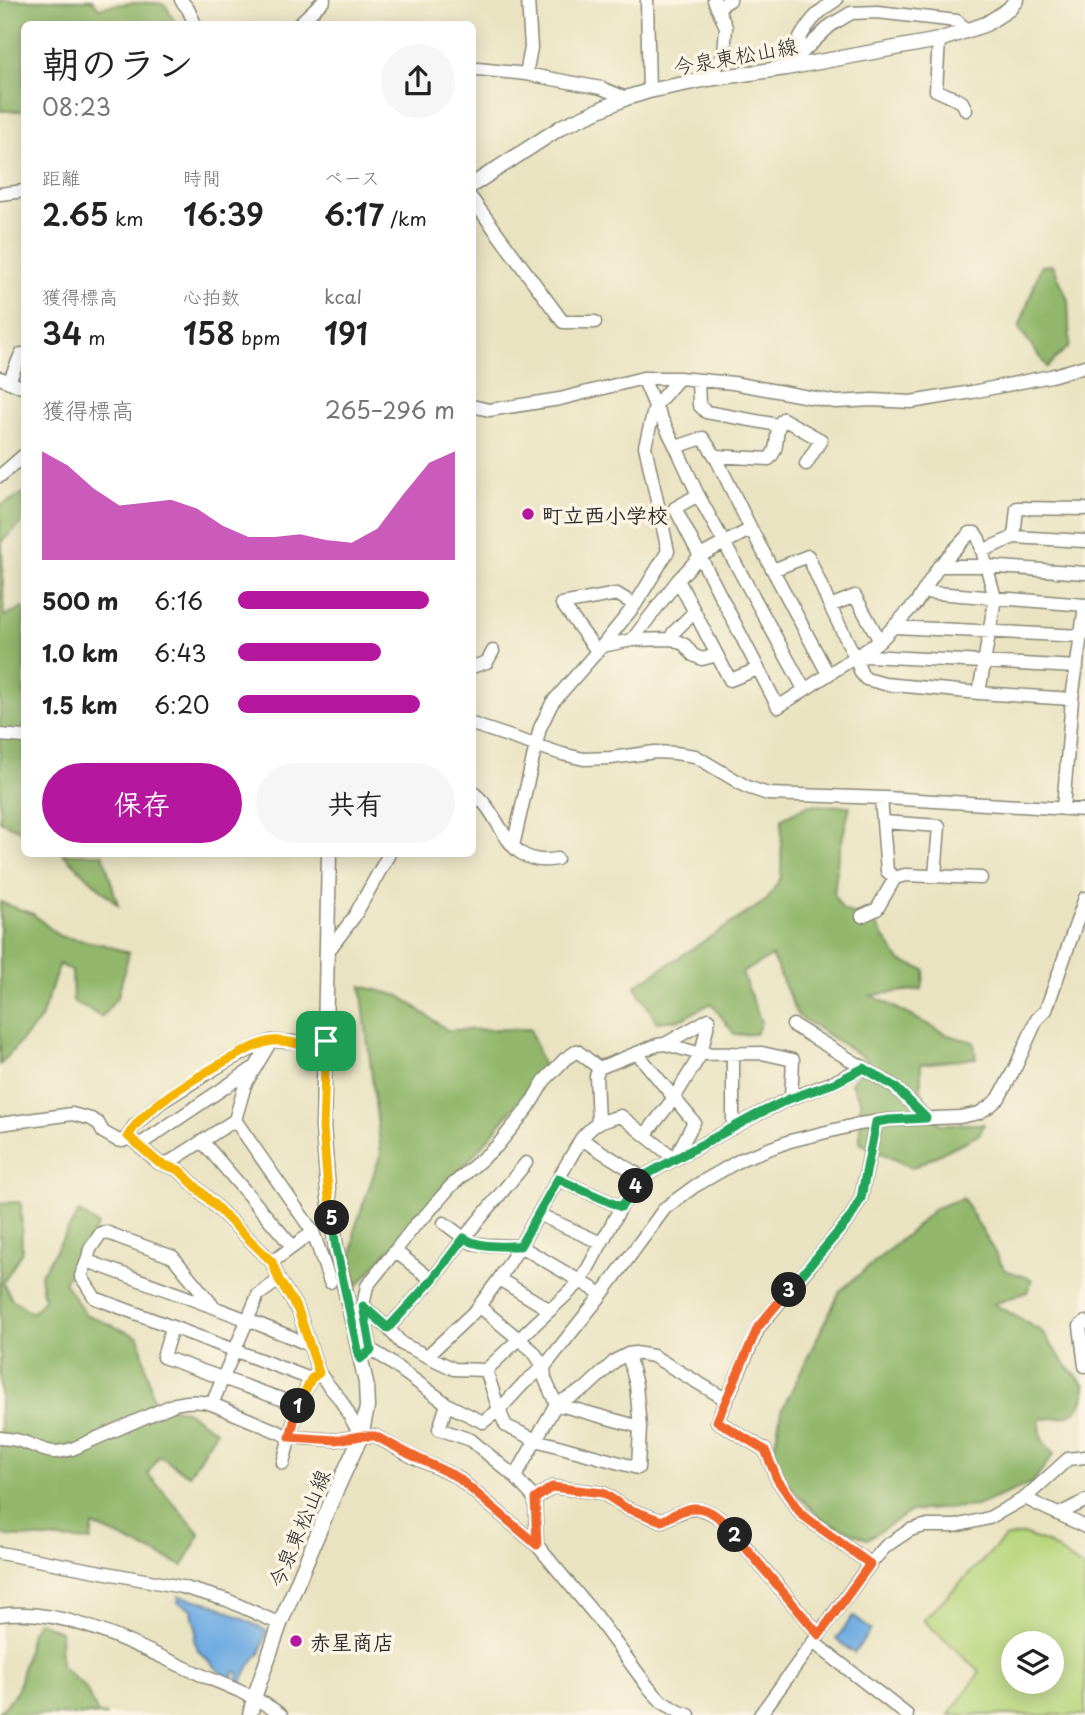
<!DOCTYPE html>
<html lang="ja">
<meta charset="utf-8">
<style>
body{margin:0;font-family:"Playpen Sans","Klee One",sans-serif;background:#f6f6f6;color:#222;height:100vh;display:flex;flex-direction:column;font-size:26px;white-space:nowrap}
*{box-sizing:border-box;margin:0}
p{font-size:23px;color:#767676}
.icon{flex:none;width:38px;height:38px;fill:none;stroke:currentColor;stroke-width:2;stroke-linecap:round;stroke-linejoin:round}
.map{position:relative;flex:1;overflow:hidden}
.details{position:absolute;left:21px;top:21px;width:455px;height:836px;display:flex;flex-direction:column;background:#fff;border-radius:10px;box-shadow:0 4px 18px #0003}
.details>*{flex:none}
.tools{position:absolute;left:1001px;top:1631px;display:grid;gap:14px}
.tools a{display:grid;place-items:center;width:63px;height:63px;border-radius:50%;background:#fff;box-shadow:0 4px 18px #0003;font-size:35px}
.pin{position:absolute;display:grid;place-items:center;width:60px;height:60px;color:#fff;margin:-30px;border-radius:14px;box-shadow:0 4px 10px #0006}
.km{position:absolute;width:35px;height:35px;margin:-18px;border-radius:50%;background:#222;color:#fff;font-size:19px;line-height:35px;text-align:center}
.round{display:grid;place-items:center;flex:none;width:74px;height:74px;border-radius:37px;background:#f6f6f6}
.overview{display:flex;align-items:center;justify-content:space-between;height:119px;padding:0 21px}
h1{font-size:38px;font-weight:600;line-height:52px}
.stats{display:grid;grid-template-columns:repeat(3,1fr);gap:10px;height:119px;padding:7px 21px}
.stats div{display:grid;align-content:center}
.stats b{font-size:30px;font-weight:600}
.stats small{font-size:19px;font-weight:400}
.stats p{font-size:19px}
.chart{height:196px;padding:14px 21px}
.chart p{display:flex;justify-content:space-between}
.chart svg{width:100%;height:126px;margin-top:7px;fill:#b5179e;opacity:.7}
.cta{display:flex;gap:14px;margin-top:auto;padding:14px 21px}
.cta a{flex:1;height:80px;border-radius:42px;background:#b5179e;color:#fff;font-size:28px;font-weight:600;line-height:80px;text-align:center}
.cta a+a{background:#f6f6f6;color:#222}
ul{padding:0 21px;list-style:none;font-size:23px}
li{display:grid;grid-template-columns:112px 84px 1fr;align-items:center;height:52px}
li i{height:18px;border-radius:9px;background:#b5179e}
.map>svg:first-child{display:block}
.green{fill:#b8d67d;stroke:#728054;stroke-width:2;fill-rule:evenodd}
.forest{fill:#92b76c;stroke:#5e714c;stroke-width:2}
.water{fill:#70ace2;stroke:#4e6c86;stroke-width:2}
.lines{fill:none;stroke-linecap:round;stroke-linejoin:round}
.minor-casing{stroke:#8a8776;stroke-width:15}
.major-casing{stroke:#8a8776;stroke-width:17}
.minor{stroke:#fff;stroke-width:12}
.major{stroke:#fff;stroke-width:14}
.split-1-casing{stroke:#fff;stroke-width:14}
.split-2-casing{stroke:#fff;stroke-width:14}
.split-3-casing{stroke:#fff;stroke-width:14}
.split-4-casing{stroke:#fff;stroke-width:14}
.split-5-casing{stroke:#fff;stroke-width:14}
.split-6-casing{stroke:#fff;stroke-width:14}
.split-1{stroke:#f5b400;stroke-width:9}
.split-2{stroke:#f0652b;stroke-width:9}
.split-3{stroke:#f0652b;stroke-width:9}
.split-4{stroke:#22a559;stroke-width:9}
.split-5{stroke:#22a559;stroke-width:9}
.split-6{stroke:#f5b400;stroke-width:9}
.poi-dot{fill:#b5179e;stroke:#fcf5e5;stroke-width:2.5}
.labels{text-anchor:middle;dominant-baseline:central;stroke-width:7;stroke-linejoin:round;paint-order:stroke}
.street-label{font-size:21px;fill:#2b2b2b;stroke:#fcf5e5}
.poi-label{font-size:21px;font-weight:bold;fill:#2b2b2b;stroke:#fcf5e5;text-anchor:start}
</style>
<div class="map">
<svg width="1085" height="1715" viewBox="0 0 1085 1715">
<rect width="100%" height="100%" fill="#fcf5e5"/>
<filter id="ink" filterUnits="userSpaceOnUse"><feTurbulence type="fractalNoise" baseFrequency=".0143" numOctaves="2"/><feDisplacementMap in="SourceGraphic" scale="14" xChannelSelector="R" yChannelSelector="G"/><feConvolveMatrix kernelMatrix="1 2 1 2 8 2 1 2 1" color-interpolation-filters="sRGB"/></filter>
<filter id="wash" filterUnits="userSpaceOnUse"><feTurbulence type="fractalNoise" baseFrequency=".00686" numOctaves="4" result="noise"/><feDisplacementMap in="SourceGraphic" scale="28" xChannelSelector="R" yChannelSelector="G"/><feGaussianBlur stdDeviation="1.57" result="paint"/><feColorMatrix in="noise" values="0 0 0 0 0 0 0 0 0 0 0 0 0 0 0 0 0 1.4 0 .05"/><feComposite in="paint" operator="in"/></filter>
<g filter="url(#wash)">
<rect width="100%" height="100%" fill="#e9e3c1"/>
<path class="green" d="M1023,1534L1047,1543L1085,1569V1715H949L980,1672L923,1620L1005,1538ZM1052,1643V1682H1013V1643Z"/>
<path class="forest" d="M0,0H92L99,8C114,4 152,0 165,5C169,10 172,18 176,24H24V111H1Z
M1053,265L1068,300L1070,345L1047,367L1019,328L1041,266Z
M24,493V521L2,541L4,616L24,607V832L0,821V506Z
M808,805L850,806L838,857L834,895L843,910L875,923L900,961L925,970L922,989L871,995L948,1035L974,1042L976,1058L921,1064V1089L939,1124H984L980,1134L912,1168L860,1143V1100L851,1083L868,1060L798,1016L772,956L742,973L761,1022L756,1034L735,1035L711,1003L682,1019L657,1022L635,986L767,900L781,877L782,818Z
M63,854H103L118,905Z
M0,902L33,914L59,936L102,944L129,953L118,996L102,1017L73,1002L72,971L59,964L41,1019L0,1065Z
M361,986L400,996L447,1030L530,1029L544,1069L487,1140L357,1286L351,1277L355,1228L381,1153Z
M963,1198L1005,1270L1032,1279L1027,1292L994,1304L1041,1331L1066,1365L1085,1385C1085,1417 1065,1418 1039,1419L1042,1440L1054,1454L1032,1483L976,1506L912,1511L867,1539L821,1519L771,1466L781,1412L840,1291L910,1232L935,1208Z
M21,1202L22,1252L3,1283L12,1299L33,1313L44,1299L40,1276L79,1212L98,1225L64,1282L85,1314L139,1337L154,1403L186,1411L216,1431L189,1475L159,1456L148,1474L200,1534L183,1566L93,1525L91,1541L8,1536L0,1533V1203Z
M37,1621L60,1631L61,1666L85,1687L98,1714L107,1715H0V1711L2,1710L18,1689L31,1632Z"/>
<path class="water" d="M179,1596L214,1604L267,1631L260,1654C251,1660 246,1672 242,1683L238,1681V1672H233L232,1679L226,1677L199,1652L194,1640C200,1629 192,1620 192,1609L178,1602Z
M853,1616L871,1630L854,1653L836,1639Z"/>
</g>
<g filter="url(#ink)">
<g class="lines">
<defs>
<path id="minor" d="M181,0L188,9L195,24
M647,0L649,91
M717,8L730,0
M299,24L324,0
M939,40L936,90L962,102L966,110
M789,61C800,35 811,15 836,0
M786,68L831,25L851,13L877,12L957,21L968,31
M472,70L478,69L526,74L601,88L626,98
M526,74L531,48L528,0
M708,79L724,54L726,27L714,0
M0,194L24,191
M472,199L563,322H595
M0,378L24,388
M679,378L655,406L676,447L698,495L804,689
M698,380L699,405L706,412L778,425
M9,382L21,354L24,355
M472,406L489,410L560,399L643,378H679L733,383L836,402L872,400L911,402L972,392L1051,376L1085,366
M676,447L703,438L715,456L769,459C782,445 772,432 783,419L821,440L806,464
M715,456L751,529L828,674
M0,476L24,455
M698,495L675,508L778,707L880,641L916,603L939,566L970,533H975L979,539L995,598L979,693L885,684L866,679L861,673L855,657L830,606L808,556L773,570
M1014,537L1017,508L1085,509
M982,551L1014,537L1085,541
M939,566H985L1085,573
M678,580L730,680L758,669
M923,592L1085,605
M830,606L855,596L880,641
M894,627L1082,636
M673,639L685,645L693,655L702,659L717,655
M632,640L678,580L700,556L751,529
M602,646L632,640L673,639V633L694,612
M597,651L562,604L617,594L635,605
M859,657L868,656L1077,667
M472,667L487,662L493,651
M979,693L1072,699
M472,724L562,754L584,759L611,758L655,752L675,753L695,756L747,787L768,794L886,798L1085,810
M0,735L24,737
M472,792C505,815 503,869 557,859
M881,798L887,871L895,878
M1063,809L1072,699L1085,606
M883,822L939,826L935,876
M513,846L536,745L540,728L552,703L602,646L635,605L668,551L645,446L655,406L643,378
M862,916L877,909L895,878L905,875L981,878
M326,954L354,917L389,854
M793,1025L895,1087L926,1118
M637,1053L694,1122L675,1158
M733,1053V1128
M789,1099L834,1082L864,1067
M235,1120L313,1232
M0,1124L72,1114L91,1119L98,1123L103,1132L117,1140L123,1141L128,1136L134,1126L160,1103L227,1061L258,1046L271,1041L293,1042L310,1045L326,1041
M645,1135L674,1098L701,1054L709,1019L665,1044
M128,1136L159,1163L165,1165L235,1120L245,1085L271,1041
M581,1139L642,1177
M202,1141L292,1246
M139,1145L252,1069
M165,1165L179,1170L272,1262L279,1280
M558,1179L621,1207
M538,1214L601,1243
M444,1223L464,1238L526,1163
M87,1261L81,1276L95,1298L311,1379L319,1373
M272,1262L313,1232L330,1282
M499,1279L550,1310
M432,1280L395,1251L416,1224L424,1217L451,1186L497,1146L528,1108L544,1081L565,1059L577,1051L599,1068
M363,1306L367,1286L395,1251
M479,1306L533,1351L544,1367L545,1379L556,1404L640,1427L636,1385L628,1354
M214,1307L173,1257L105,1232L101,1233L90,1249L87,1261C161,1288 237,1314 310,1345
M1085,1322L1080,1326L1085,1366
M172,1327L163,1357L298,1405
M388,1328L432,1280L464,1238L472,1243L486,1245L520,1246L602,1294
M427,1356L476,1310L499,1279L520,1246L581,1139C595,1122 600,1122 621,1116L675,1159
M486,1370L581,1281L622,1205L642,1177L758,1114L791,1098L793,1060L762,1053L701,1054L665,1044L657,1045L599,1068L596,1076L598,1122
M212,1404L258,1295L279,1280L298,1310L319,1373L329,1386L340,1399L361,1436
M447,1404L439,1429L471,1440L515,1477L556,1404L586,1388L616,1360L628,1354L635,1353L653,1356L727,1400
M640,1427L638,1468L536,1440L506,1426L499,1410L486,1370L454,1369L402,1344L388,1328L363,1306L371,1350L383,1357L450,1406L483,1422L499,1410L524,1383L544,1367L602,1294L665,1208L695,1186L742,1159L790,1141L859,1124L889,1120L960,1117L979,1113L990,1106L999,1098L1016,1066L1037,1019L1046,1010L1085,898
M0,1438C8,1439 16,1439 23,1442C45,1449 48,1456 72,1449L175,1404C188,1401 199,1400 212,1404L290,1437L336,1440L361,1436H375L411,1456L457,1477L537,1545L595,1615L648,1687L662,1702L680,1712L689,1715
M283,1463L298,1405L311,1379
M515,1477L535,1499
M1025,1498C1045,1509 1065,1516 1085,1527
M1061,1513L1085,1501
M537,1545L535,1499L552,1487L603,1493L626,1508L662,1521C690,1507 702,1501 727,1525L819,1635
M0,1553L182,1587L227,1600L280,1624
M870,1564L801,1514L777,1479L765,1450L717,1421L759,1327L850,1218L861,1198L876,1122
M0,1615C67,1606 140,1648 199,1674C227,1686 257,1696 281,1715
M813,1642L907,1715
M760,1715L870,1564L886,1546L910,1530L924,1526H955L989,1518L1025,1498L1068,1459L1085,1457"/>
<path id="major" d="M472,185L563,126L626,98L649,91L708,79L786,68L939,40L986,24L1009,9L1016,0
M250,1715L254,1698L280,1624L334,1495L361,1436L367,1407L366,1383L336,1248L328,1190L323,1128L329,854"/>
</defs>
<use href="#minor" class="minor-casing"/>
<use href="#major" class="major-casing"/>
<use href="#minor" class="minor"/>
<use href="#major" class="major"/>
</g>
</g>
<g class="lines" filter="url(#ink)">
<defs>
<path id="split-1" d="M298,1406L311,1379L319,1373L298,1310L279,1280L272,1262L179,1170L159,1163L128,1136C135,1123 146,1114 158,1104C176,1089 251,1043 272,1041C285,1039 299,1046 310,1045C315,1045 321,1042 326,1041"/>
<path id="split-2" d="M298,1406L290,1437L336,1440L361,1436H375L411,1455L457,1477L537,1545L535,1499L552,1487L603,1493L626,1508L662,1521C670,1517 679,1511 688,1509C708,1504 724,1521 735,1535"/>
<path id="split-3" d="M735,1535L819,1635L870,1564L801,1514L777,1479L765,1450L717,1421L758,1327L789,1290"/>
<path id="split-4" d="M636,1186L642,1177L758,1114L789,1099L834,1083L864,1068L895,1087L926,1118L889,1120L876,1122L861,1198L850,1218L789,1290"/>
<path id="split-5" d="M332,1218L336,1248L360,1359L371,1350L363,1306L388,1328L432,1280L464,1238C480,1248 501,1246 520,1246L558,1179L621,1207L636,1186"/>
<path id="split-6" d="M326,1041L323,1128L328,1190L332,1218"/>
</defs>
<use href="#split-1" class="split-1-casing"/>
<use href="#split-2" class="split-2-casing"/>
<use href="#split-3" class="split-3-casing"/>
<use href="#split-4" class="split-4-casing"/>
<use href="#split-5" class="split-5-casing"/>
<use href="#split-6" class="split-6-casing"/>
<use href="#split-1" class="split-1"/>
<use href="#split-2" class="split-2"/>
<use href="#split-3" class="split-3"/>
<use href="#split-4" class="split-4"/>
<use href="#split-5" class="split-5"/>
<use href="#split-6" class="split-6"/>
</g>
<g class="poi-dot">
<circle cx="528" cy="514" r="7"/>
<circle cx="296" cy="1641" r="7"/>
</g>
<g class="labels">
<g class="street-label">
<text transform="translate(735 55) rotate(-10)">今泉東松山線</text>
<text transform="translate(298 1528) rotate(-67)">今泉東松山線</text>
</g>
<g class="poi-label">
<text x="542" y="514">町立西小学校</text>
<text x="310" y="1641">赤星商店</text>
</g>
</g>
</svg>
<div class="tools">
<a><svg class="icon" aria-label="layers" viewBox="0 0 24 24"><path d="M12 4l9 5-9 5-9-5zM3 14l9 5 9-5"/></svg></a>
</div>
<div class="pin" style="left:326px;top:1041px;background:#1e9e55"><svg class="icon" aria-label="arrive" viewBox="0 0 24 24"><path d="M6 21V4h12l-3 4 3 4H6"/></svg></div>
<b class="km" style="left:298px;top:1406px">1</b>
<b class="km" style="left:735px;top:1535px">2</b>
<b class="km" style="left:789px;top:1290px">3</b>
<b class="km" style="left:636px;top:1186px">4</b>
<b class="km" style="left:332px;top:1218px">5</b>
<section class="details">
<div class="overview"><div><h1>朝のラン</h1><p>08:23</p></div><a class="round"><svg class="icon" aria-label="share" viewBox="0 0 24 24"><path d="M12 15V3M7 8l5-5 5 5M5 13v7h14v-7"/></svg></a></div>
<div class="stats">
<div><p>距離</p><b>2.65<small> km</small></b></div>
<div><p>時間</p><b>16:39</b></div>
<div><p>ペース</p><b>6:17<small> /km</small></b></div>
</div>
<div class="stats">
<div><p>獲得標高</p><b>34<small> m</small></b></div>
<div><p>心拍数</p><b>158<small> bpm</small></b></div>
<div><p>kcal</p><b>191</b></div>
</div>
<div class="chart"><p><span>獲得標高</span>265–296 m</p>
<svg viewBox="0 0 160 44" preserveAspectRatio="none"><path d="M0 44V6L10 11L20 19L30 25L40 24L50 23L60 26L70 32L80 36L90 36L100 35L110 37L120 38L130 33L140 21L150 10L160 6V44z"/></svg>
</div>
<ul>
<li><b>500 m</b>6:16<i style="width:88%"></i></li>
<li><b>1.0 km</b>6:43<i style="width:66%"></i></li>
<li><b>1.5 km</b>6:20<i style="width:84%"></i></li>
</ul>
<div class="cta"><a>保存</a><a>共有</a></div>
</section>
</div>
